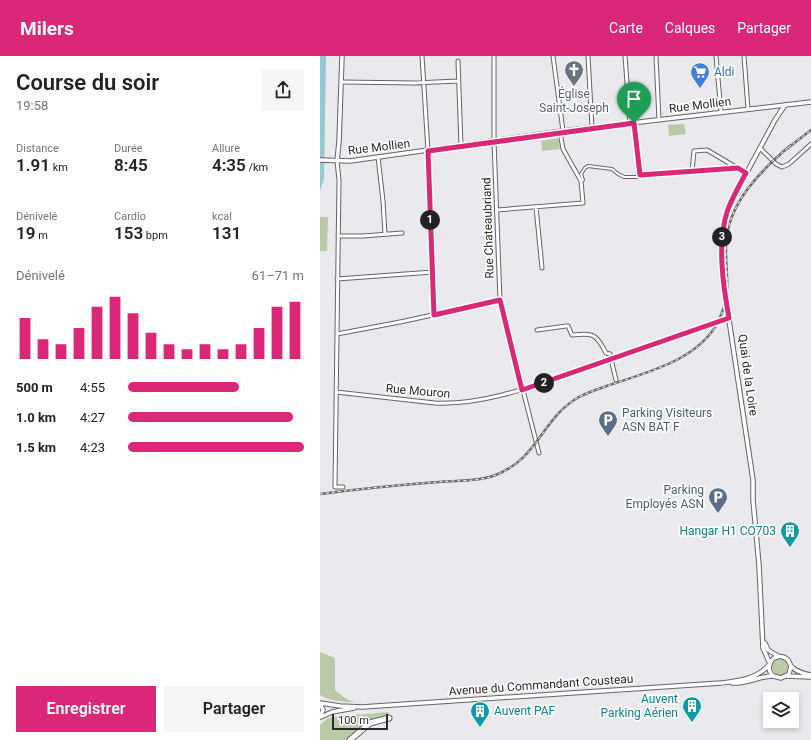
<!DOCTYPE html>
<html lang="fr">
<meta charset="utf-8">
<style>
body{margin:0;font-family:Roboto,sans-serif;background:#f6f6f6;color:#222;height:100vh;display:flex;flex-direction:column;font-size:15px;white-space:nowrap}
*{box-sizing:border-box;margin:0}
p{font-size:13px;color:#767676}
.icon{flex:none;width:22px;height:22px;fill:none;stroke:currentColor;stroke-width:2;stroke-linecap:round;stroke-linejoin:round}
.map{position:relative;flex:1;overflow:hidden}
.side{display:flex;flex-direction:column;background:#fff;width:320px}
.side>*{flex:none}
.tools{position:absolute;left:443px;top:636px;display:grid;gap:8px}
.tools a{display:grid;place-items:center;width:36px;height:36px;border-radius:0px;background:#fff;box-shadow:0 2px 6px #0003;font-size:20px}
.scale{position:absolute;left:12px;bottom:10px;width:56px;box-sizing:border-box;padding-left:4px;border:2px solid #2a2a2b;border-top:0;font-size:11px;line-height:14px;white-space:nowrap;color:#2a2a2b;-webkit-text-stroke:3px #fff;paint-order:stroke}
.pin{position:absolute;display:grid;place-items:center;width:34px;height:34px;color:#fff;margin:-41px -17px;border-radius:50% 50% 50% 0;rotate:-45deg;box-shadow:0 0 4px #0007}
.pin .icon{rotate:45deg}
.km{position:absolute;width:20px;height:20px;margin:-10px;border-radius:50%;background:#222;color:#fff;font-size:11px;line-height:20px;text-align:center}
.round{display:grid;place-items:center;flex:none;width:42px;height:42px;border-radius:0px;background:#f6f6f6}
.overview{display:flex;align-items:center;justify-content:space-between;height:68px;padding:0 16px}
h1{font-size:22px;font-weight:600;line-height:30px}
.figures{display:grid;grid-template-columns:repeat(3,1fr);gap:6px;height:68px;padding:4px 16px}
.figures div{display:grid;align-content:center}
.figures b{font-size:17px;font-weight:600}
.figures small{font-size:11px;font-weight:400}
.figures p{font-size:11px}
.chart{height:112px;padding:8px 16px}
.chart p{display:flex;justify-content:space-between}
.chart svg{width:100%;height:72px;margin-top:4px;stroke:#db2777;stroke-width:6}
.button{display:flex;gap:8px;margin-top:auto;padding:8px 16px}
.button a{flex:1;height:46px;border-radius:0px;background:#db2777;color:#fff;font-size:16px;font-weight:600;line-height:46px;text-align:center}
.button a+a{background:#f6f6f6;color:#222}
ul{padding:0 16px;list-style:none;font-size:13px}
li{display:grid;grid-template-columns:64px 48px 1fr;align-items:center;height:30px}
li i{height:10px;border-radius:5px;background:#db2777}
header{display:flex;align-items:center;gap:24px;box-sizing:border-box;height:56px;padding:0 20px;background:#db2777;color:#fff}
header strong{font-size:19px}
nav{display:flex;gap:22px;margin-inline-start:auto;font-size:14px}
main{display:flex;flex:1;min-height:0}
.map>svg:first-child{display:block}
.green{fill:#bacaa6}
.water{fill:#93c9d0}
.lines{fill:none;stroke-linecap:round;stroke-linejoin:round}
.pedestrian-casing{stroke:#646467;stroke-width:4}
.minor-casing{stroke:#646467;stroke-width:5}
.tertiary-casing{stroke:#646467;stroke-width:5.5}
.trunk-casing{stroke:#646467;stroke-width:7}
.pedestrian{stroke:#fff;stroke-width:2}
.minor{stroke:#fff;stroke-width:3}
.tertiary{stroke:#fff;stroke-width:3.5}
.trunk{stroke:#fff;stroke-width:5}
.rail-casing{stroke:#69686a;stroke-width:2.5}
.rail{stroke:#fff;stroke-width:1;stroke-dasharray:3;stroke-linecap:butt}
.route-casing{stroke:#fff;stroke-width:8}
.route{stroke:#db2777;stroke-width:5}
.labels{text-anchor:middle;dominant-baseline:central;stroke-width:3.5;stroke-linejoin:round;paint-order:stroke}
.shop-label{font-size:12px;fill:#366cbe;stroke:#fff;text-anchor:start}
.worship-label{font-size:12px;fill:#5b616d;stroke:#fff}
.street-label{font-size:12px;fill:#2a2a2b;stroke:#fff}
.service-label{font-size:12px;fill:#4e5e75;stroke:#fff;text-anchor:start}
.culture-label{font-size:12px;fill:#0d838f;stroke:#fff;text-anchor:end}
</style>
<header>
<strong>Milers</strong>
<nav><a>Carte</a><a>Calques</a><a>Partager</a></nav>
</header>
<main>
<section class="side">
<div class="overview"><div><h1>Course du soir</h1><p>19:58</p></div><a class="round"><svg class="icon" aria-label="share" viewBox="0 0 24 24"><path d="M12 15V3M7 8l5-5 5 5M5 13v7h14v-7"/></svg></a></div>
<div class="figures">
<div><p>Distance</p><b>1.91<small> km</small></b></div>
<div><p>Durée</p><b>8:45</b></div>
<div><p>Allure</p><b>4:35<small> /km</small></b></div>
</div>
<div class="figures">
<div><p>Dénivelé</p><b>19<small> m</small></b></div>
<div><p>Cardio</p><b>153<small> bpm</small></b></div>
<div><p>kcal</p><b>131</b></div>
</div>
<div class="chart"><p><span>Dénivelé</span>61–71 m</p>
<svg viewBox="0 0 160 44" preserveAspectRatio="none"><path d="M5 44V19M15 44V32M25 44V35M35 44V25M45 44V12M55 44V6M65 44V16M75 44V28M85 44V35M95 44V38M105 44V35M115 44V38M125 44V35M135 44V25M145 44V12M155 44V9"/></svg>
</div>
<ul>
<li><b>500 m</b>4:55<i style="width:63%"></i></li>
<li><b>1.0 km</b>4:27<i style="width:94%"></i></li>
<li><b>1.5 km</b>4:23<i style="width:100%"></i></li>
</ul>
<div class="button"><a>Enregistrer</a><a>Partager</a></div>
</section>
<div class="map">
<svg width="491" height="684" viewBox="0 0 491 684">
<rect width="100%" height="100%" fill="#eae9ed"/>
<path class="green" d="M364,68L366,78L349,80L348,69Z
M238,82L240,93L222,95L221,85Z
M0,161H8L7,195H0Z
M0,596L15,602V634L25,642L34,646C22,646 11,645 0,639Z
M452 611a8 8 0 1 1 16 0a8 8 0 1 1-16 0Z
M68,656L69,658L56,663L28,684H0V669L7,663L12,661Z"/>
<path class="water" d="M0,0H6L4,123L0,134Z"/>
<g class="lines">
<defs>
<path id="pedestrian" d="M261,125L263,124L261,118L265,112L268,110L292,113L298,118L304,121H323L324,119"/>
<path id="minor" d="M102,0L108,95L114,259
M174,0V85L180,244L219,397
M233,0L243,75
M268,0L272,72
M305,0L310,67
M336,0L339,64
M396,0L401,56
M424,0L428,53
M138,5L141,90
M22,26L95,27L138,25
M314,67L320,119L417,112
M440,92L456,108L462,111L469,108L491,88
M58,101L63,145L65,178
M17,105L19,124L15,431H23
M372,115L374,95L387,94L426,117
M216,151L222,212
M177,154L263,147L261,125L243,93L240,76
M18,180H43L82,177
M17,223L113,216
M217,274L246,270H248L252,279C273,277 276,277 286,297L290,298
M17,278L85,265L180,244
M291,303L296,324
M16,336L115,347C160,349 206,333 248,318C302,300 355,279 409,262"/>
<path id="tertiary" d="M0,104L30,105L243,75L491,46
M17,105L19,86L22,0
M445,587L448,594L458,600
M450,608L443,592L439,509L433,444V424L406,244L402,182L405,164L413,142L455,64L465,49
M471,610L469,618L461,622L453,620C450,617 448,613 450,608C452,600 462,598 468,604C470,607 470,610 473,612C478,616 485,618 491,619
M466,620L491,621
M412,627C427,628 442,619 454,620
M0,647L20,650L42,651L401,627C418,625 437,623 449,609
M0,647L3,654L0,661
M1,661L12,656L34,652"/>
<path id="trunk" d="M30,684L50,667L69,662"/>
</defs>
<use href="#pedestrian" class="pedestrian-casing"/>
<use href="#minor" class="minor-casing"/>
<use href="#tertiary" class="tertiary-casing"/>
<use href="#trunk" class="trunk-casing"/>
<use href="#pedestrian" class="pedestrian"/>
<use href="#minor" class="minor"/>
<use href="#tertiary" class="tertiary"/>
<use href="#trunk" class="trunk"/>
<defs>
<path id="rail" d="M468,92L491,74
M0,438C39,433 79,429 118,426C136,424 156,426 173,420C219,404 221,362 259,341C267,337 275,334 284,331C323,317 377,306 398,266C413,235 405,220 406,189C407,148 441,114 471,89"/>
</defs>
<use href="#rail" class="rail-casing"/>
<use href="#rail" class="rail"/>
</g>
<g class="lines">
<defs>
<path id="route" d="M314,67L320,119L418,112L426,117C419,130 412,142 407,156C397,188 403,229 409,262L202,334L180,244L114,259L108,95Z"/>
</defs>
<use href="#route" class="route-casing"/>
<use href="#route" class="route"/>
</g>
<defs>
<symbol id="church-pin" viewBox="-11 -11 22 30"><path d="M0 17L-7.5 6A9.5 9.5 0 1 1 7.5 6Z" fill="#6b7280" stroke="#fff"/><path d="M-1.2-6h2.4v3.5h3.3v2.4h-3.3V6h-2.4V-.1h-3.3v-2.4h3.3Z" fill="#fff"/></symbol>
<symbol id="supermarket-pin" viewBox="-11 -11 22 30"><path d="M0 17L-7.5 6A9.5 9.5 0 1 1 7.5 6Z" fill="#3f7fe0" stroke="#fff"/><path d="M-6-5.5h2.5l.6 2H6L4.5 2H-2.5L-4.4-4H-6ZM-1.5 3.2a1.3 1.3 0 1 0 .1 0ZM3 3.2a1.3 1.3 0 1 0 .1 0Z" fill="#fff"/></symbol>
<symbol id="parking-pin" viewBox="-11 -11 22 30"><path d="M0 17L-7.5 6A9.5 9.5 0 1 1 7.5 6Z" fill="#5c6f8a" stroke="#fff"/><path d="M-3.5-5.5H1a3.5 3.5 0 0 1 0 7H-1V5.5H-3.5ZM-1-3.4V-.6H.8a1.4 1.4 0 0 0 0-2.8Z" fill="#fff"/></symbol>
<symbol id="building-pin" viewBox="-11 -11 22 30"><path d="M0 17L-7.5 6A9.5 9.5 0 1 1 7.5 6Z" fill="#0f9aa8" stroke="#fff"/><path d="M-4-6H4V6H1V3H-1V6H-4ZM-2.5-4.3h1.7v1.8h-1.7ZM.8-4.3h1.7v1.8H.8ZM-2.5-1h1.7V.8h-1.7ZM.8-1h1.7V.8H.8Z" fill="#fff"/></symbol>
</defs>
<g fill-rule="evenodd">
<use href="#church-pin" x="243" y="3" width="22" height="30"/>
<use href="#supermarket-pin" x="369" y="5" width="22" height="30"/>
<use href="#parking-pin" x="277" y="353" width="22" height="30"/>
<use href="#parking-pin" x="387" y="430" width="22" height="30"/>
<use href="#building-pin" x="459" y="464" width="22" height="30"/>
<use href="#building-pin" x="361" y="639" width="22" height="30"/>
<use href="#building-pin" x="149" y="644" width="22" height="30"/>
</g>
<g class="labels">
<g class="shop-label">
<text x="394" y="16">Aldi</text>
</g>
<g class="worship-label">
<text x="254" y="38">Église<tspan x="254" dy="14">Saint-Joseph</tspan></text>
</g>
<g class="street-label">
<text transform="translate(380 49) rotate(-7)">Rue Mollien</text>
<text transform="translate(59 91) rotate(-7)">Rue Mollien</text>
<text transform="translate(168 172) rotate(-92)">Rue Chateaubriand</text>
<text transform="translate(428 319) rotate(82)">Quai de la Loire</text>
<text transform="translate(98 335) rotate(5)">Rue Mouron</text>
<text transform="translate(221 629) rotate(-4)">Avenue du Commandant Cousteau</text>
</g>
<g class="service-label">
<text x="302" y="357">Parking Visiteurs<tspan x="302" dy="14">ASN BAT F</tspan></text>
<text x="384" y="434" text-anchor="end">Parking<tspan x="384" dy="14">Employés ASN</tspan></text>
</g>
<g class="culture-label">
<text x="456" y="475">Hangar H1 CO703</text>
<text x="358" y="643">Auvent<tspan x="358" dy="14">Parking Aérien</tspan></text>
<text x="174" y="655" text-anchor="start">Auvent PAF</text>
</g>
</g>
</svg>
<div class="tools">
<a><svg class="icon" aria-label="layers" viewBox="0 0 24 24"><path d="M12 4l9 5-9 5-9-5zM3 14l9 5 9-5"/></svg></a>
</div>
<div class="scale">100 m</div>
<div class="pin" style="left:314px;top:67px;background:#1e9e55"><svg class="icon" aria-label="arrive" viewBox="0 0 24 24"><path d="M6 21V4h12l-3 4 3 4H6"/></svg></div>
<b class="km" style="left:110px;top:164px">1</b>
<b class="km" style="left:224px;top:327px">2</b>
<b class="km" style="left:402px;top:181px">3</b>
</div>
</main>
